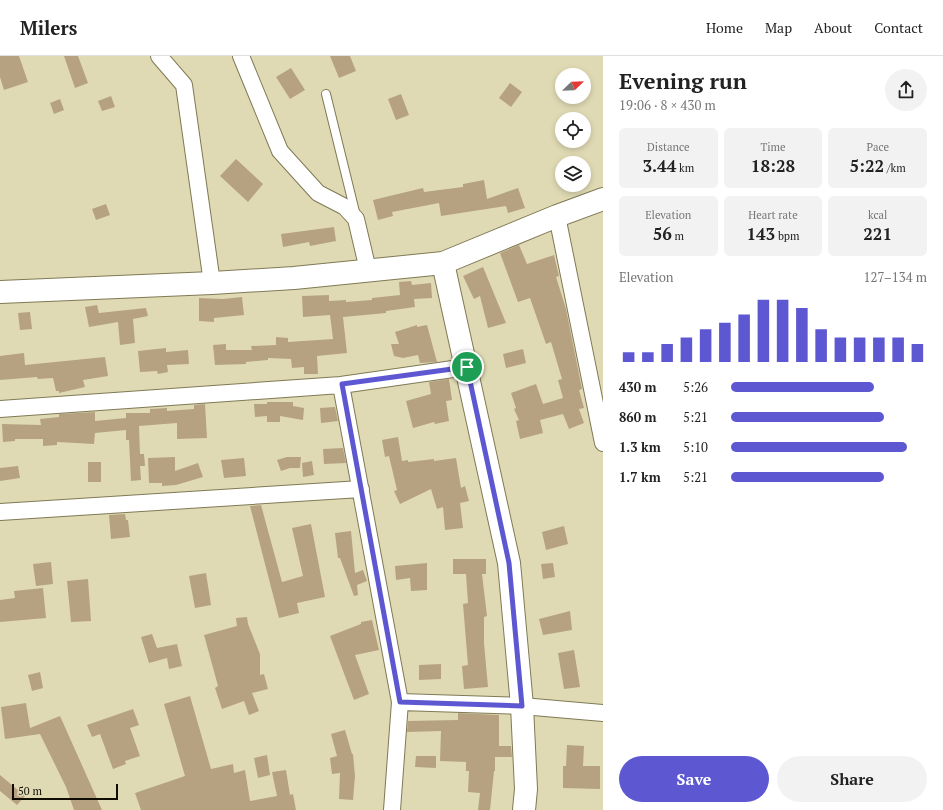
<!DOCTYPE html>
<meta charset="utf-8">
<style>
body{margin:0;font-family:"PT Serif",serif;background:#f2f2f2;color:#222;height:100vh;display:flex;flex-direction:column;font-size:15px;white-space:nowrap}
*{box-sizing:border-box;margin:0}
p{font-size:13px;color:#767676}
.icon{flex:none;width:22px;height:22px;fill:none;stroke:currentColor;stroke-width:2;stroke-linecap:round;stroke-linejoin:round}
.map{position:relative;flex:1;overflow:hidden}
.side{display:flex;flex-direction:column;background:#fff;width:340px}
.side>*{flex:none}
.needle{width:26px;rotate:67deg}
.buttons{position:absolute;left:555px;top:12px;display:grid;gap:8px}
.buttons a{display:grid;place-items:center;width:36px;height:36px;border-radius:50%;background:#fff;box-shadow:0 2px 6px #0003;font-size:20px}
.scale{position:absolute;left:12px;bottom:10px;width:106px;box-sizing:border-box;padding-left:4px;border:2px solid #0f0d02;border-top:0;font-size:11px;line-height:14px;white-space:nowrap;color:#0f0d02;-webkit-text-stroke:3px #e0dab4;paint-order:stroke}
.pin{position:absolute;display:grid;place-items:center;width:34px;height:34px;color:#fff;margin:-17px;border:2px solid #fff;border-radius:50%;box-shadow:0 1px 4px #0007}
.round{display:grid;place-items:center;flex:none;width:42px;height:42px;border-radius:21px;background:#f2f2f2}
.summary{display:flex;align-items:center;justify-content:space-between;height:68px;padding:0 16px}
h1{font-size:22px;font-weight:700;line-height:30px}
.metrics{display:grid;grid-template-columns:repeat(3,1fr);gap:6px;height:68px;padding:4px 16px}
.metrics div{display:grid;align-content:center;border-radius:6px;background:#f2f2f2;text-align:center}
.metrics b{font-size:17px;font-weight:700}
.metrics small{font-size:11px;font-weight:400}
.metrics p{font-size:11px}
.chart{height:112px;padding:8px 16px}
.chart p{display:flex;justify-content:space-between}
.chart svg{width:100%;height:72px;margin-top:4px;stroke:#5d58d1;stroke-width:6}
.cta{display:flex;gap:8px;margin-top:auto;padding:8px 16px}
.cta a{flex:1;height:46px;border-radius:24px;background:#5d58d1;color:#fff;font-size:16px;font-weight:700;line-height:46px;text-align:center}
.cta a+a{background:#f2f2f2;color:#222}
ul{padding:0 16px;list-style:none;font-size:13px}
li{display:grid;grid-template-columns:64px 48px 1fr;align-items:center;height:30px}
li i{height:10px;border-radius:5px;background:#5d58d1}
header{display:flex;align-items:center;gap:24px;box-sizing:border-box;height:56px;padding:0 20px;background:#fff;border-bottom:1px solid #e0e0e0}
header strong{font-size:19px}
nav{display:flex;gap:22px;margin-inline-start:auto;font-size:14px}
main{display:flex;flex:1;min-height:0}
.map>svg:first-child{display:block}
.building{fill:#b6a280}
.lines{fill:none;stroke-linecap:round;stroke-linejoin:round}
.lane-casing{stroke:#7f7955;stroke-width:10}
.street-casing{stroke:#7f7955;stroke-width:18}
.secondary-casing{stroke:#7f7955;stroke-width:24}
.lane{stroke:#fff;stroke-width:8}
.street{stroke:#fff;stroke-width:16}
.secondary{stroke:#fff;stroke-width:22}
.route-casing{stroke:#fff;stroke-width:8}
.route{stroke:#5d58d1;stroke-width:5}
</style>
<header>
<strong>Milers</strong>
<nav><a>Home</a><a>Map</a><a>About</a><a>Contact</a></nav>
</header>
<main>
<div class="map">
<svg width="603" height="754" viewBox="0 0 603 754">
<rect width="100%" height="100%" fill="#e0dab4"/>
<path class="building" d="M0,0H19L28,26L4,34L0,21Z
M64,0H78L88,27L75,32Z
M330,0H350L356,15L339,22Z
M291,12L305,34L290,43L276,21Z
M510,27L522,36L511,51L499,42Z
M401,38L409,59L396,64L388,43Z
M111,40L115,51L102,55L98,45Z
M60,43L64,54L54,58L50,47Z
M236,103L263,128L248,146L220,120Z
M484,124L487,143L518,132L525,152L508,157L506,150L441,160L439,147L392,156L393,160L378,164L373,144L423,132L424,136L463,131V128Z
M106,148L110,159L96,164L92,153Z
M334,171L336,185L310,190L309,186L283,191L281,178Z
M519,189L527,208L554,199L559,220L556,221L566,253L582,333L579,334L584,352L579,353L584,367L569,373L563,358L540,364L543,377L520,383L516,365L519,364L514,353L516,352L511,337L536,328L543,348L563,342L558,324L562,323L551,286L546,288L530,242L518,246L500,197Z
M483,211L506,267L488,272L480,240L474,243L463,220Z
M411,225L412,229L431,227L432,242L414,243L415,251L386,255V257L343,261L347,297L317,300L318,318H304V311L292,312L291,303L268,302V304L246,306V308L215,309L213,289L226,288V294H252L251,290L276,289V281L288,282V286L333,283L330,259L303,261L302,240L329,239V245L346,244V246L372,244V242L400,239L399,226Z
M242,241L244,259L214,262V266L199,265V242L223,243Z
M97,249L99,257L146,252L148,260L133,263L135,287L120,289L118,266L89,271L85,251Z
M30,256L32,273L20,274L18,257Z
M417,269V271L427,269L437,306L420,307L418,299L403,302L394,300L391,288H399L395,276Z
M166,292V296L188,294L189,308L167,309L168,316L158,318L157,315L140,316L138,295Z
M523,293L526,307L506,312L503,298Z
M24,297L25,309L105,301L108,320L83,324L85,331L59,337V335H56L53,322L38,323L37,321L0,324V300Z
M449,323L452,344L446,345L449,365L435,368L434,366L413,372L406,345L431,338L429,326Z
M267,346H293V350L304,352L303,364L280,360V366H267V360L255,361L254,348H267Z
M205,348L207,382L177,383V367L139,370L140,398H144L145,410H140L141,424L131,425L129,384H126V374L95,377L94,388L57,386V389L43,390V383H15V385L3,386L2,368L41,369L40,363L59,361V358L95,356V365L126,362V357H150V353L167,352V355L194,353V349Z
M335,351L338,365L321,367L320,352Z
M398,381L402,405L408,404V406L434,403V405L456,402L461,432L465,430L469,445L460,447L463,472L445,474L443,451L437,453L431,433L400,448L394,435L397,434L389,400L385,401L382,384Z
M343,392L346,407L324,408L323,393Z
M175,401V415L198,407L203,421L176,429L162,430V427H149L148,402Z
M287,401H301L300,412H290L281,415L277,404Z
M244,402L246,420L224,422L221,404Z
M312,405L314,419L303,421L302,407Z
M88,406H101V426H88Z
M18,410L20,422L0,425V412Z
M261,449L282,526L303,520L292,472L311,468L325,541L297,547L299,557L279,562L250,450Z
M125,458L126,464H128L130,481L111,483L109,459Z
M564,470L568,488L546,494L542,476Z
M351,475L355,517L363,514L367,525L357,529L358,539L354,540L340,502H338L335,477Z
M453,503H486V518H482L487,560L484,561V587L488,631L464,633L462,610L468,609L463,548L468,547L466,518H453Z
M51,506L53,528L36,530L33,508Z
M427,507V534L411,535L410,522L396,524L395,510Z
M553,507L555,521L543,523L541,508Z
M206,517L211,549L195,552L189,520Z
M88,523L91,565L71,566L67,525Z
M43,532L46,562L0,566V544L15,542L14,535Z
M570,555L572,574L543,579L539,563Z
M247,561L248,568L260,598V619L264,618L268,633L252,637L259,655L249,659L244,645L222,653L215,632L218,630L204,579L237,570L236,562Z
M372,564L379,594L355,599L369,638L354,644L330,580L361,568V566Z
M152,578L157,592L177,588L182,610L169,613L167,602L149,607L141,581Z
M574,594L580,631L564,633L558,597Z
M441,608V623L419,624V609Z
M40,616L43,632L32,635L28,619Z
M190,640L211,713L233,708L234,717L245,714L250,745L277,740L272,716L286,714L290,739L293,738L296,754H141L135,737L185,720L164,648Z
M26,647L30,672L60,660L102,754H74L66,731L40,678L5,683L1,651Z
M133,653L139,669L130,672L140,700L125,705L126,708L113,713L100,678L92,681L87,669Z
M458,657L499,659V690H511L512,701H495V715H494L490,754H478L480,737L468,736L469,715H466V706L440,705L441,675L407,676L408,665L458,664Z
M345,674L352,698H353L355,720L353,744L339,743L340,717L332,718L330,702L337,700L331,678Z
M567,689L584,690L583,710H600V733L563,732V710H566Z
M267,699L270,719L258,722L254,702Z
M416,700H436V712L415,711Z
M0,719L25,740L17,749L0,735Z"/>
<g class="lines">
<defs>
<path id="lane" d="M326,38L355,156"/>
<path id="street" d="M159,0L184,29L212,227
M241,0L280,95L318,137L345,151L356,163L368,214
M557,160L603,387
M341,329L467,311
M0,353L341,329L400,646L392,754
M0,456L361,433
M400,646L522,650L603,657"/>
<path id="secondary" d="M443,207L509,507L522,650L526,733L524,754
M0,236L212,227L294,222L443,207L557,160L603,143"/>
</defs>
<use href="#lane" class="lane-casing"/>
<use href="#street" class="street-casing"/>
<use href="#secondary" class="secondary-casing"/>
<use href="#lane" class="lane"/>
<use href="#street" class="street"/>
<use href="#secondary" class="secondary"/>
</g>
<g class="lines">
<defs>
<path id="route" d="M467,311L509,507L522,650L400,646L342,328Z"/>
</defs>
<use href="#route" class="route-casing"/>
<use href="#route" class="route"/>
</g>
</svg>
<div class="buttons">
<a><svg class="needle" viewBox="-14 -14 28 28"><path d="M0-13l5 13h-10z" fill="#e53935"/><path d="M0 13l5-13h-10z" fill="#767676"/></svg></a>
<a><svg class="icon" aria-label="locate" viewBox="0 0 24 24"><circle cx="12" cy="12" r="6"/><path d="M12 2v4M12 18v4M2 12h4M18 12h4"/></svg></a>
<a><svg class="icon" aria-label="layers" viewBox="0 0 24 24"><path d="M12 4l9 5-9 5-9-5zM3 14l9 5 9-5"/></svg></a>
</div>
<div class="scale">50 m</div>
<div class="pin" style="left:467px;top:311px;background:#1e9e55"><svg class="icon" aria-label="arrive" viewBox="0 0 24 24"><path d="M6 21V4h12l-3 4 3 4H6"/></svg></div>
</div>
<section class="side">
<div class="summary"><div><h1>Evening run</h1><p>19:06 · 8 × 430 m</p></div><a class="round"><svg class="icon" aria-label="share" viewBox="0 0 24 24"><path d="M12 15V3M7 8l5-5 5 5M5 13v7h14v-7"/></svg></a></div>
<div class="metrics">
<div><p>Distance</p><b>3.44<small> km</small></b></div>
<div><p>Time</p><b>18:28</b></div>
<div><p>Pace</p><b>5:22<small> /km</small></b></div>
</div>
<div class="metrics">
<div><p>Elevation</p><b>56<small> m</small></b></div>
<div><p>Heart rate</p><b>143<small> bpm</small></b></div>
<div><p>kcal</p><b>221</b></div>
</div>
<div class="chart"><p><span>Elevation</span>127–134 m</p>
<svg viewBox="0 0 160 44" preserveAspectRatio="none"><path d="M5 44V38M15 44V38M25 44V33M35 44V29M45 44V24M55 44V20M65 44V15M75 44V6M85 44V6M95 44V11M105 44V24M115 44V29M125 44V29M135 44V29M145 44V29M155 44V33"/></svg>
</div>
<ul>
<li><b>430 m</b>5:26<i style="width:73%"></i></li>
<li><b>860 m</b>5:21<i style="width:78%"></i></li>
<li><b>1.3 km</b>5:10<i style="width:90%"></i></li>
<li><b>1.7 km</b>5:21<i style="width:78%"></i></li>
</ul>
<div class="cta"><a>Save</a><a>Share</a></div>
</section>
</main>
